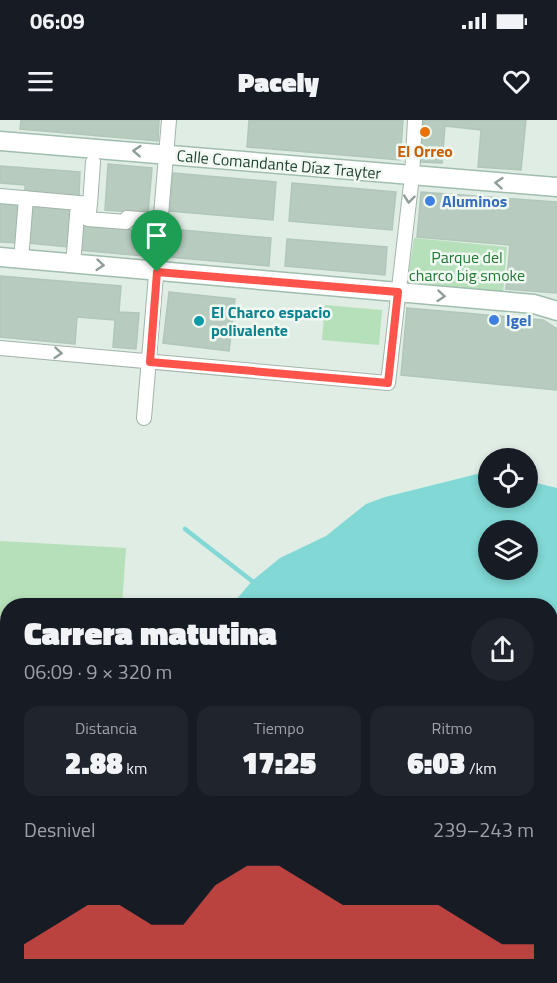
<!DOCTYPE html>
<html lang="es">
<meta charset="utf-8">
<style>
body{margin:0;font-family:"Titillium Web",sans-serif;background:#20242c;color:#f1f3f6;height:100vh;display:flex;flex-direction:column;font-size:22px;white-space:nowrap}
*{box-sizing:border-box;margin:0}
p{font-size:20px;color:#9ea1a6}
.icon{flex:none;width:33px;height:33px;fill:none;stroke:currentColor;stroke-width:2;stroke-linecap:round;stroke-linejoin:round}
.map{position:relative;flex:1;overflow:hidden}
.sheet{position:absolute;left:0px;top:478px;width:558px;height:386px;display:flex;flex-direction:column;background:#171b24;border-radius:24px 24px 0 0;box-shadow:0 3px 9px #0003}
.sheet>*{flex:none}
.tools{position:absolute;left:478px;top:328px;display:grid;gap:12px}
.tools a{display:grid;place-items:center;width:60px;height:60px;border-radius:50%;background:#171b24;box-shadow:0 3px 9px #0003;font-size:30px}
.pin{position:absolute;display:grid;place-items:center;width:51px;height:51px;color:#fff;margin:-62px -26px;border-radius:50% 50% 50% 0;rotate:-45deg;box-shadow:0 0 6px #0007}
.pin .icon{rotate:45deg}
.round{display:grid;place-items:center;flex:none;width:63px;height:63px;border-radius:32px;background:#20242c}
.summary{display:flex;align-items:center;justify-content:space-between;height:102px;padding:0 24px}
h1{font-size:33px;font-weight:800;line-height:45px}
.stats{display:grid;grid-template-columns:repeat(3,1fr);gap:9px;height:102px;padding:6px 24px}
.stats div{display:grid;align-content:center;border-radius:15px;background:#20242c;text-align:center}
.stats b{font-size:30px;font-weight:800}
.stats small{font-size:16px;font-weight:400}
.stats p{font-size:16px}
.chart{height:168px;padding:12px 24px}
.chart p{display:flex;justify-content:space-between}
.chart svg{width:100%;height:108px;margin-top:6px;fill:#ff544b;opacity:.7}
.status{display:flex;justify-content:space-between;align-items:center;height:42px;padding:0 30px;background:#171b24;direction:ltr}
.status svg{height:16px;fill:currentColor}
header{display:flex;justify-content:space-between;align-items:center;height:78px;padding:0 24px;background:#171b24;font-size:27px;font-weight:800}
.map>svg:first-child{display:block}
.green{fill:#b6e0b9}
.water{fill:#81d8d5;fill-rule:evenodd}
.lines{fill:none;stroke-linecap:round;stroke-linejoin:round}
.stream{stroke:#81d8d5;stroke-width:4.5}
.building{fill:#b8cbbf;stroke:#b1c7ba;stroke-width:1.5}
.minor-casing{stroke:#a2b5aa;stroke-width:16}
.secondary-casing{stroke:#a0bdad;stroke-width:21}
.minor{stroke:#fff;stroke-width:14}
.secondary{stroke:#fff;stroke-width:18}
.oneway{stroke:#8f9f98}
.route-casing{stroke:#fff;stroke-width:12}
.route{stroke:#ff544b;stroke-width:8}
.food-dot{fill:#e8710a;stroke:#f1f9f3;stroke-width:2}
.shop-dot{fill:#3f7fe0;stroke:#f1f9f3;stroke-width:2}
.culture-dot{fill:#0f9aa8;stroke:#f1f9f3;stroke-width:2}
.labels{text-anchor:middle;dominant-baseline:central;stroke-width:5;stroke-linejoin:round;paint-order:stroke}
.food-label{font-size:16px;font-weight:bold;fill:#c56008;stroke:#f1f9f3}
.street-label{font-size:16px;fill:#1f3f30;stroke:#f1f9f3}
.shop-label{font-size:16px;font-weight:bold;fill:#366cbe;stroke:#f1f9f3;text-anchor:start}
.park-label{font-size:16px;fill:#247a35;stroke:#f1f9f3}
.culture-label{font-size:16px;font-weight:bold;fill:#0d838f;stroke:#f1f9f3;text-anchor:start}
</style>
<div class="status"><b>06:09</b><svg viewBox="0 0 49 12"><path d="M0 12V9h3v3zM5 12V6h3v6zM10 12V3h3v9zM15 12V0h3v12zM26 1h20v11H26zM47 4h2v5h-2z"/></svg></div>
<header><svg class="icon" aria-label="menu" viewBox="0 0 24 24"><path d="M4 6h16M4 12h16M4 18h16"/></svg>Pacely<svg class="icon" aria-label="heart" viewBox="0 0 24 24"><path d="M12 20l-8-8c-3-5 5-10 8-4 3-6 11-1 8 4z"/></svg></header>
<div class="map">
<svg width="557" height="863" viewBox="0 0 557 863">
<rect width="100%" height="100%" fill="#e0ede4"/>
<path class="green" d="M414,118L507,127L503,174L407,164Z
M325,185L382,190L379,225L322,220Z
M0,421L126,428L122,486H8L7,631L0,630Z"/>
<path class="water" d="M489,351V378H528V361L557,368V863H0V658L8,659V856H550V486H231L252,461L280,438L326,416L366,384L385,377ZM489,411H528V450H489Z"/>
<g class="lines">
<path class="stream" d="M185,409L252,461"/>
</g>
<path class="building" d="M21,0H159L158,21L20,9Z
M249,0H403L400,40L247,27Z
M424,0H526L521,50L478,47L481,10L445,6L442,43L420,42Z
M108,44L152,48L148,93L105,90Z
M0,46L80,52L79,76L25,72V65L0,63Z
M173,53L276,62L273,100L170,91Z
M292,63L396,72L392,110L289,101Z
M421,72L557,82V173L506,169L510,125L417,117Z
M0,83L21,85L18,123L0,122Z
M32,85L72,89L69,127L28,123Z
M80,105L146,111L144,136L78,130Z
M171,109L271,118L269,146L169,137Z
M287,119L387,127L385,155L285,146Z
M0,156L121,166L119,192L139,193L136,229L113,227L115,200L77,197L75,224L0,217Z
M169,172L235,179L229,231L163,223Z
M407,188L543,200L557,209V270L401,255Z"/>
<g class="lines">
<defs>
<path id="minor" d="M0,76L90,84L93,42
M90,84L88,99L126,102L127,98L152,100
M22,128L26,78
M74,133L78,83
M0,228L388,263L412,56L415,0
M144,298L169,0"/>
<path id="secondary" d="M0,21L557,67
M0,137L534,184L557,191"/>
</defs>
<use href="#minor" class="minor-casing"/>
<use href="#secondary" class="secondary-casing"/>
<use href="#minor" class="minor"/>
<use href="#secondary" class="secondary"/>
</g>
<defs><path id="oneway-chevron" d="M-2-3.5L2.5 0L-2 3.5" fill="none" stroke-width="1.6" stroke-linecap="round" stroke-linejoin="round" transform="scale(1.5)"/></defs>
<g class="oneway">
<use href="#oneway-chevron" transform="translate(137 31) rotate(-176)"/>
<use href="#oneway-chevron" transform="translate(499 63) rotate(-175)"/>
<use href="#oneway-chevron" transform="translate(409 79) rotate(96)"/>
<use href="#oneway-chevron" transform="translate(100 145) rotate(5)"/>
<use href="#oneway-chevron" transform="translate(441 176) rotate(5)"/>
<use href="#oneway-chevron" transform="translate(58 233) rotate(5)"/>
</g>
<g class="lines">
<defs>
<path id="route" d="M157,152L398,172L388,263L150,242Z"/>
</defs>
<use href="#route" class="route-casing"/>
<use href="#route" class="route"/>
</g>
<circle class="food-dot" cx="425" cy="12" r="6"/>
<g class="shop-dot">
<circle cx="430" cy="81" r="6"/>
<circle cx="494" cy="200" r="6"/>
</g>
<circle class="culture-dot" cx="199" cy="201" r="6"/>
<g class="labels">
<g class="food-label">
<text x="425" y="31">El Orreo</text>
</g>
<g class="street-label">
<text transform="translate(279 44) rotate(5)">Calle Comandante Díaz Trayter</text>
</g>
<g class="shop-label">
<text x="442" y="81">Aluminos</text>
<text x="506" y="200">Igel</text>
</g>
<g class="park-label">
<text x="467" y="137">Parque del<tspan x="467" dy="18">charco big smoke</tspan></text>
</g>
<g class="culture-label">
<text x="211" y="192">El Charco espacio<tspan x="211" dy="18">polivalente</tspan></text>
</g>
</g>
</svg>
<div class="tools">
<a><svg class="icon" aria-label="locate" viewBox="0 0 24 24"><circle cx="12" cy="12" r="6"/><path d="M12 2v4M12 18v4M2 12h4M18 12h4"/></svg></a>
<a><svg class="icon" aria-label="layers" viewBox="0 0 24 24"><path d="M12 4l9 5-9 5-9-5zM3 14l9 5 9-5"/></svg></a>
</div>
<div class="pin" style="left:157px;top:152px;background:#1e9e55"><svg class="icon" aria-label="arrive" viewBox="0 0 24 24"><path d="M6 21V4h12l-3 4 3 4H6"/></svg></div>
<section class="sheet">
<div class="summary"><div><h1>Carrera matutina</h1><p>06:09 · 9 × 320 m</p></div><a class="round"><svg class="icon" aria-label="share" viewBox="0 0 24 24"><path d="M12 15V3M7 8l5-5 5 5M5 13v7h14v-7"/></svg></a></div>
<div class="stats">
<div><p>Distancia</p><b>2.88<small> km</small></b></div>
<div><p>Tiempo</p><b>17:25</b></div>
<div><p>Ritmo</p><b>6:03<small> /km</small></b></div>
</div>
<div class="chart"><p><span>Desnivel</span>239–243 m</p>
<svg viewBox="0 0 160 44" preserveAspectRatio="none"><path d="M0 44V38L10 30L20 22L30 22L40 30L50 30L60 14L70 6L80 6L90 14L100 22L110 22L120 22L130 22L140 30L150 38L160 38V44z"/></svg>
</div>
</section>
</div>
